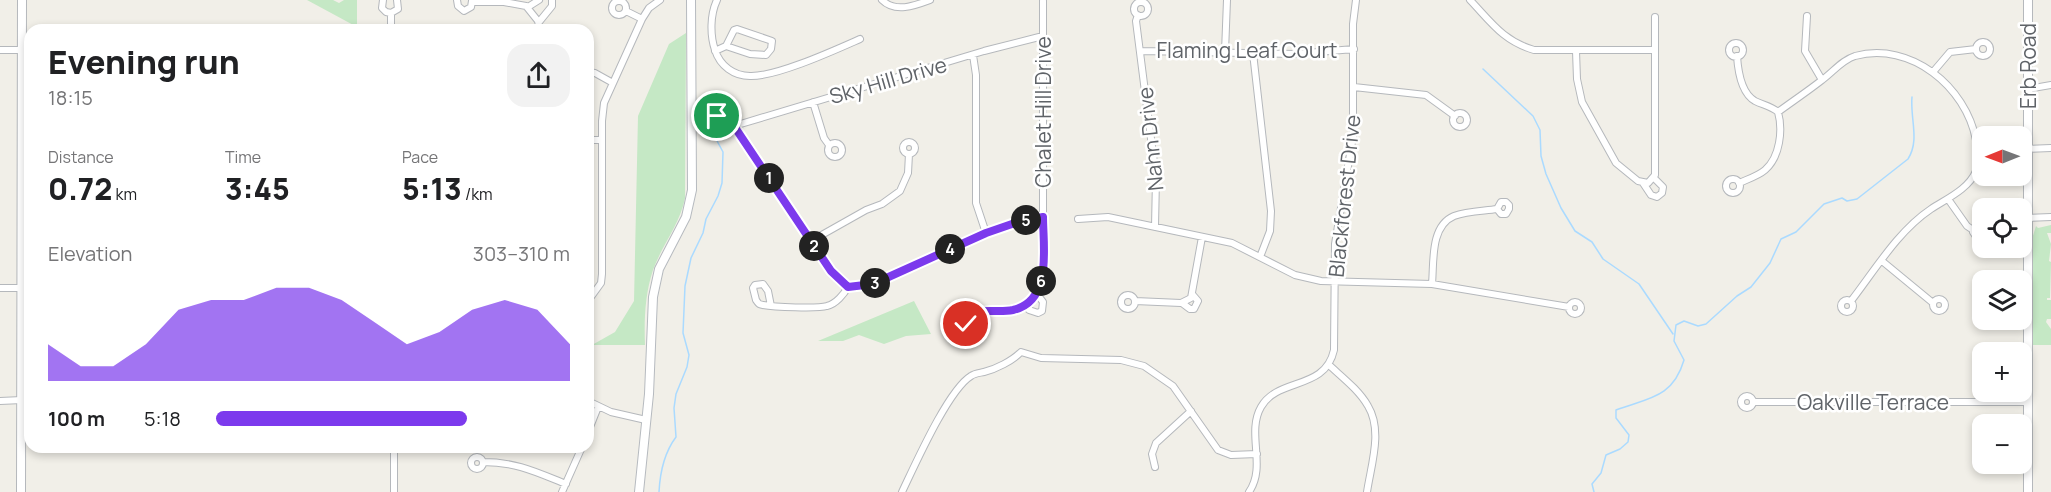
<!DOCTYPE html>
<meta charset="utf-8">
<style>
body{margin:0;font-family:Manrope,sans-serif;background:#f2f2f2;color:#202124;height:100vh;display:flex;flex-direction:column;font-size:22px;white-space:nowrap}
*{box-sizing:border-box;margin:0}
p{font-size:20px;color:#757577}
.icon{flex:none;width:33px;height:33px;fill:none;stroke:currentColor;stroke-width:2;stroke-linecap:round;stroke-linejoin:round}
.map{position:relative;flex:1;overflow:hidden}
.drawer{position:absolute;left:24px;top:24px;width:570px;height:429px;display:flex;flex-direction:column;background:#fff;border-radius:18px;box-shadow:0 3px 9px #0003}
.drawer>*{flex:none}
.needle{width:39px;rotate:269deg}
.fabs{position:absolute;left:1972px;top:126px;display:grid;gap:12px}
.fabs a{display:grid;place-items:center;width:60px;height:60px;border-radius:12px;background:#fff;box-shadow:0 3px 9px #0003;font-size:30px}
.pin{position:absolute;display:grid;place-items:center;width:51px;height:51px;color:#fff;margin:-26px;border:3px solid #fff;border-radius:50%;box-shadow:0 2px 6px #0007}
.km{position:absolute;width:30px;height:30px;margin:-15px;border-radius:50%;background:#222;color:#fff;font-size:16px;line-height:30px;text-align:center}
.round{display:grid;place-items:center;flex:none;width:63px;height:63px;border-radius:18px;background:#f2f2f2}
.summary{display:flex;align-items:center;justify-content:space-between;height:102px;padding:0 24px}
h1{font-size:33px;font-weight:800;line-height:45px}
.metrics{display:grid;grid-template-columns:repeat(3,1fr);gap:9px;height:102px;padding:6px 24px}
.metrics div{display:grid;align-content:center}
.metrics b{font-size:30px;font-weight:800}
.metrics small{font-size:16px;font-weight:400}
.metrics p{font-size:16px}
.chart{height:168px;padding:12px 24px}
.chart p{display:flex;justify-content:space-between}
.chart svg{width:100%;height:108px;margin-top:6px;fill:#7c3aed;opacity:.7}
ul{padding:0 24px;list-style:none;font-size:20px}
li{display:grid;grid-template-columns:96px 72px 1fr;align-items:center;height:45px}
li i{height:15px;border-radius:8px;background:#7c3aed}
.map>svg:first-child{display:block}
.green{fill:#c5e8c5}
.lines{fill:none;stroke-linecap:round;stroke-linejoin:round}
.stream{stroke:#aadaff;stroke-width:1.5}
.minor-casing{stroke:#b5b8bc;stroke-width:8}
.tertiary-casing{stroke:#b5b8bc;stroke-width:10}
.secondary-casing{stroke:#b6babf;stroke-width:10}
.minor{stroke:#fff;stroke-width:6}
.tertiary{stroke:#fff;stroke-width:8}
.secondary{stroke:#fff;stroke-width:8}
.route-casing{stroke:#fff;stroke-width:12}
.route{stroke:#7c3aed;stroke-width:8}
.labels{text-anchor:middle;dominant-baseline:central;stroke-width:5;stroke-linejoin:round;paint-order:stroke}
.street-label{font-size:21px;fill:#5f6368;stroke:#fff}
</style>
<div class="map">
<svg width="2051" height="492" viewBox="0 0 2051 492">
<rect width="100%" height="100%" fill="#f1efe8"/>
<path class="green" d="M307,0H333L339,3L344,0H357V27Z
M686,33L685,198C680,224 662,245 653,270C645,294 644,320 645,345H592L615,332L634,301L638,116L669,44Z
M2051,225V233H2047L2051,244L2049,261L2051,262L2050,298H2047V300H2051V319H2047L2046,322L2051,329V345H2032V239L2036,226L2038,228Z
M914,301L931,334L906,336L884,344L859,335L843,341H818Z"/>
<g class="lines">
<path class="stream" d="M1483,69L1533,116L1540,130L1541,156L1546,174L1561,208L1575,231L1592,242L1603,259L1639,284L1673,334
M659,492C660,472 664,453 676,437L674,408L676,394L687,367L689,355L683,333L685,286L691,258L703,233L706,219L718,196L722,183L723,152L716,139
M1594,492L1592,484L1601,473L1606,455L1620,449L1628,442L1629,435L1616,418V410C1648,398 1673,398 1684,360L1674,341L1676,325L1684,321L1698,326L1706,324L1737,296L1751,287L1770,263L1781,239L1796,232L1824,204L1842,198L1847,201L1857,199L1908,159C1920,140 1910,119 1912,97"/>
<defs>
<path id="minor" d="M383,0L382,8L386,12L391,13L398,9L397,0
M457,0L458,6L464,11L471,7L472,1
M717,0C710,15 710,35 715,50C720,66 734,76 750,76C776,77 835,50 860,39
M882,0C895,13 914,6 930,0
M1470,0C1491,22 1503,41 1534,50H1655
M612 8a7 7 0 1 1 14 0a7 7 0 1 1-14 0Z
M472,2H504L526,6L538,21L540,30
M1134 9a7 7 0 1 1 14 0a7 7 0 1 1-14 0Z
M528,7L539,0
M626,11L642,19
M1138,15L1136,21L1156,178L1155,227
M1807,16L1805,51L1822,80
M539,22L552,6V0
M391,30V13
M1976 49a7 7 0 1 1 14 0a7 7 0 1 1-14 0Z
M1729 50a7 7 0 1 1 14 0a7 7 0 1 1-14 0Z
M0,50H30
M715,51L726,46L750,54L766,55L771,49L772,41L737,29L734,30L726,46
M1140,51L1295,54L1354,49
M1576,51L1577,79L1582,102L1616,163L1638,181L1648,183L1655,175V17
M1225,52L1227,0
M1253,53L1271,211L1270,231L1260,257
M973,55L976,75V203L986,233
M1737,56C1738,71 1741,93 1755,101C1763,105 1771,106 1778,112
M588,72L595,73L613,83
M1933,72L1950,52L1976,49
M1354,87L1426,95L1455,116
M2028,89L2051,85
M813,102L824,138L829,145
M1778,112C1793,101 1808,91 1822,80C1833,72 1842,60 1855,56C1911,41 1966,87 1976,140C1978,150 1980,162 1976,171C1969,189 1946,199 1931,209C1898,231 1875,270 1851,301
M1453 120a7 7 0 1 1 14 0a7 7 0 1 1-14 0Z
M691,114L717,116L734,126L831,271L848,287L873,284L986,233L1012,223L1043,217
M734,126L984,51L1043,36
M588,140H602
M903 148a6 6 0 1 1 12 0a6 6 0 1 1-12 0Z
M828 150a7 7 0 1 1 14 0a7 7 0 1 1-14 0Z
M2022,149L2051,148
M1726 186a7 7 0 1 1 14 0a7 7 0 1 1-14 0Z
M1643,183L1651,195L1657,197L1662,193L1663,187L1654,178
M1739,183C1748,179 1758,176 1765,170C1780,157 1783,130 1778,112
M1948,199L1967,226L1973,230
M2028,218L2051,217
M1078,219L1108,217L1232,243L1295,275L1321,281L1432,284L1569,307
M1983,228L1976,227L1973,232L1977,238L1983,237
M811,241L866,210L882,204L900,191L908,173L909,154
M1882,261L1933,303
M1432,284C1434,262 1430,226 1454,216C1467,211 1483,211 1497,209L1501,202H1506L1509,205V209L1506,214H1501L1497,209
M0,288H30
M1121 302a7 7 0 1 1 14 0a7 7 0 1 1-14 0Z
M1933 305a6 6 0 1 1 12 0a6 6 0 1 1-12 0Z
M1841 306a6 6 0 1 1 12 0a6 6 0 1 1-12 0Z
M588,301L601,283L602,274V121L604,103L642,19L649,8L660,0
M1135,301L1181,303L1191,298L1202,237
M1569 308a6 6 0 1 1 12 0a6 6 0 1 1-12 0Z
M1182,303L1190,309H1194L1198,301L1192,294
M1024,305L1029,310L1038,313L1042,311L1043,302L1037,294
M771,306L768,291L763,284L755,285L753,288L756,300C759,304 758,304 763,305C774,307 817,309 827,306C836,304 844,294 848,287
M955 318a7 7 0 1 1 14 0a7 7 0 1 1-14 0Z
M967,314C1001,299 1030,328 1043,274V1
M1329,365C1342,377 1359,390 1368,406C1383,431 1371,465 1367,492
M1741 402a6 6 0 1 1 12 0a6 6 0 1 1-12 0Z
M0,401L22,400
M588,401L611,412L646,420
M1753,402H2028
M588,432L598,407
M471 463a6 6 0 1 1 12 0a6 6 0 1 1-12 0Z
M483,462C516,462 536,472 566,484
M1155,467L1152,454L1156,443L1191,411
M394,492V447
M562,492L582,447
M902,492C915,465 948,390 971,376C975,373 980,373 984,372C996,369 1012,361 1021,352L1041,358L1121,360L1144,366L1173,386L1218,450L1231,455L1257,454
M1249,492C1267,466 1246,433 1261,407C1278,377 1325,391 1334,350L1335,244L1353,136V24L1356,0"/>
<path id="tertiary" d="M2028,0V492
M21,492L22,0"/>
<path id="secondary" d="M639,492L649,394L653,297L659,269L686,217L692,190L691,0"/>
</defs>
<use href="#minor" class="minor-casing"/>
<use href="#tertiary" class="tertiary-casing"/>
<use href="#secondary" class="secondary-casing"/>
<use href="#minor" class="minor"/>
<use href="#tertiary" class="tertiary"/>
<use href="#secondary" class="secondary"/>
</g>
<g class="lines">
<defs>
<path id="route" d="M717,116L734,126L831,271L848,287L873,284L986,233L1012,224L1043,217C1043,247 1053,301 1013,310C998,313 982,308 967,314L969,319L966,324"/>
</defs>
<use href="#route" class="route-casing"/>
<use href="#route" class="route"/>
</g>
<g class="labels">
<g class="street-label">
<text x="1247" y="50">Flaming Leaf Court</text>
<text transform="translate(2028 66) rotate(-90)">Erb Road</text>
<text transform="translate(888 80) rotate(-16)">Sky Hill Drive</text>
<text transform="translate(1043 112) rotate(-90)">Chalet Hill Drive</text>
<text transform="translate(1150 139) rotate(-96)">Nahn Drive</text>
<text transform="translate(1344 196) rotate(-84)">Blackforest Drive</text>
<text x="1873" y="402">Oakville Terrace</text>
</g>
</g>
</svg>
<div class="fabs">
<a><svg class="needle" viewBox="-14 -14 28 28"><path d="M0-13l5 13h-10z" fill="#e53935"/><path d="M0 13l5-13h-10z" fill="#757577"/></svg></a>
<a><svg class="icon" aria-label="locate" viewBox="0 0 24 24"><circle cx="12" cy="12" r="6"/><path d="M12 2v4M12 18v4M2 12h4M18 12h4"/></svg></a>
<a><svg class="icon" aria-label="layers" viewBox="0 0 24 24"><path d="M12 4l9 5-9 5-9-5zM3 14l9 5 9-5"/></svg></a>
<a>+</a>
<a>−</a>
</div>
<div class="pin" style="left:717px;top:116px;background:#1e9e55"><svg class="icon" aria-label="arrive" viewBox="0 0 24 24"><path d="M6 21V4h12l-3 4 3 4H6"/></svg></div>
<div class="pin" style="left:966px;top:324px;background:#d93025"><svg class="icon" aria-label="check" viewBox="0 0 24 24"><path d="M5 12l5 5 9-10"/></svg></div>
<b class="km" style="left:769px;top:178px">1</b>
<b class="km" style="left:814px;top:246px">2</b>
<b class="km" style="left:875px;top:283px">3</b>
<b class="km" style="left:950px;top:249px">4</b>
<b class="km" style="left:1026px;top:220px">5</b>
<b class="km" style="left:1041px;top:281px">6</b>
<section class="drawer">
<div class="summary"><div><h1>Evening run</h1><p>18:15</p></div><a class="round"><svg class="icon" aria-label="share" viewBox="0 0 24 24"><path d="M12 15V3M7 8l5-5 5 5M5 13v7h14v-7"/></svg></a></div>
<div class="metrics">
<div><p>Distance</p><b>0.72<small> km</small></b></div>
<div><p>Time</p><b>3:45</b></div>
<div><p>Pace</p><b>5:13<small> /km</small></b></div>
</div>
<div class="chart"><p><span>Elevation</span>303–310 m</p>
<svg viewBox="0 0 160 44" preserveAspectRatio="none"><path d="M0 44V29L10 38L20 38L30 29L40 15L50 11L60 11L70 6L80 6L90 11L100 20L110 29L120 24L130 15L140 11L150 15L160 29V44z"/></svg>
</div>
<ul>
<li><b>100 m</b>5:18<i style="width:71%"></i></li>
</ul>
</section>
</div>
